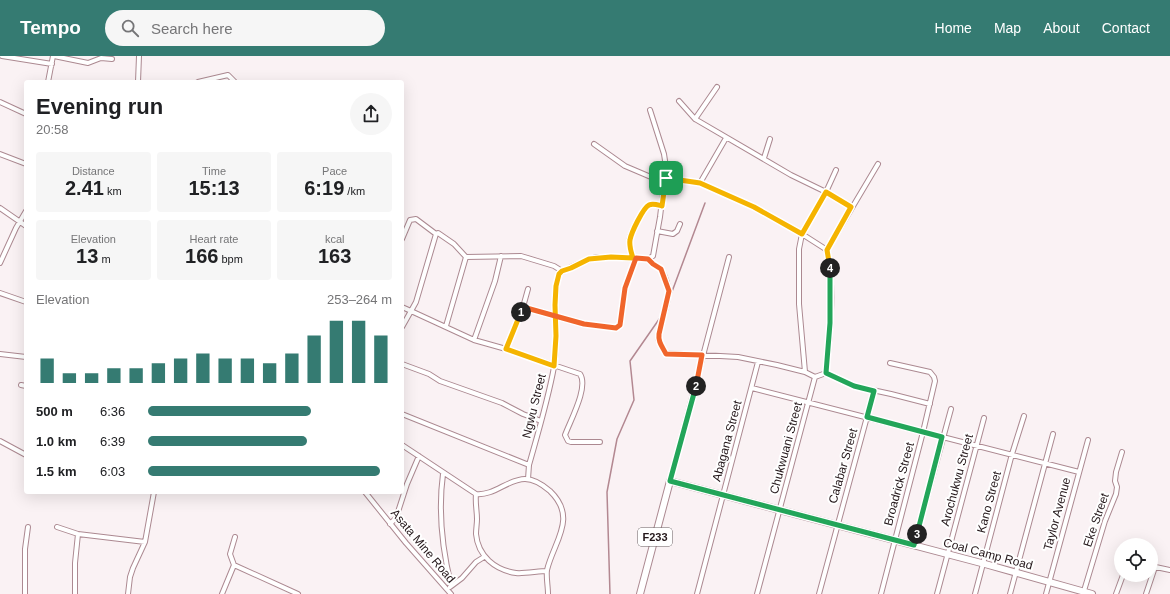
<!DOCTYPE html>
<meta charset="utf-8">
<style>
body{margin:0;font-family:Arial,sans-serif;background:#f6f6f6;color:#202124;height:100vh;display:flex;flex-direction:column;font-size:15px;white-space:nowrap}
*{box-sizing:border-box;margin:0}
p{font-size:13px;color:#757577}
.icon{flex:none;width:22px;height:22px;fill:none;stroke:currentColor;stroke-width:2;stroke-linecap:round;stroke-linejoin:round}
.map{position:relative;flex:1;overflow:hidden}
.drawer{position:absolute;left:24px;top:24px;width:380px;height:414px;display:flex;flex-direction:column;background:#fff;border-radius:4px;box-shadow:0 4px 16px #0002}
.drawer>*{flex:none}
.tools{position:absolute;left:1114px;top:482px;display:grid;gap:8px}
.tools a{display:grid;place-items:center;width:44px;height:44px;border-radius:50%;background:#fff;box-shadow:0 4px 16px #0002;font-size:20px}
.pin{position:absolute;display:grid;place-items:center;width:34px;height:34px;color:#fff;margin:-17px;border-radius:8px;box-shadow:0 2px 6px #0006}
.km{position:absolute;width:20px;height:20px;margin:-10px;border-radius:50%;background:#222;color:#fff;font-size:11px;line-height:20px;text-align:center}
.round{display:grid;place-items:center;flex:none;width:42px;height:42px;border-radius:21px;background:#f6f6f6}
.summary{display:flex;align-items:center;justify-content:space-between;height:68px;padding:0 12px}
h1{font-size:22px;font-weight:700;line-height:30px}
.metrics{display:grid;grid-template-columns:repeat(3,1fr);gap:6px;height:68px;padding:4px 12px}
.metrics div{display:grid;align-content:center;border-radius:4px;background:#f6f6f6;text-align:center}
.metrics b{font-size:20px;font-weight:700}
.metrics small{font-size:11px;font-weight:400}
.metrics p{font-size:11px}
.chart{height:112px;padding:8px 12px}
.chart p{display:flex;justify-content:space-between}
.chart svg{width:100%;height:72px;margin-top:4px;stroke:#357b72;stroke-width:6}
ul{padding:0 12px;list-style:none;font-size:13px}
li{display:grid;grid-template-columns:64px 48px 1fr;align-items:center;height:30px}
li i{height:10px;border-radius:5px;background:#357b72}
header{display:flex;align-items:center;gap:24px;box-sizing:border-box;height:56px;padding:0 20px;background:#357b72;color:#fff}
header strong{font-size:19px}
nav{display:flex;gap:22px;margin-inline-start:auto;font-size:14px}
.search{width:280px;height:36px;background:#f6f6f6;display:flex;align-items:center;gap:10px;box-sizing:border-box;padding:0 14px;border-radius:22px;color:#757577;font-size:15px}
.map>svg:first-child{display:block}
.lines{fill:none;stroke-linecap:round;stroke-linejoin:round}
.stream{stroke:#b38891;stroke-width:1.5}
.street-casing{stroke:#ac8991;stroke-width:6}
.primary-casing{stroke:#ac8991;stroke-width:8}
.street{stroke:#fff;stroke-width:4}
.primary{stroke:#fff;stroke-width:6}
.split-1-casing{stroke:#fff;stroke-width:8}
.split-2-casing{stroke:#fff;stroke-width:8}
.split-3-casing{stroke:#fff;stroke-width:8}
.split-4-casing{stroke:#fff;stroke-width:8}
.split-5-casing{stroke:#fff;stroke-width:8}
.split-1{stroke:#f5b400;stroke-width:5}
.split-2{stroke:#f0652b;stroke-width:5}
.split-3{stroke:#22a559;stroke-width:5}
.split-4{stroke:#22a559;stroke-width:5}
.split-5{stroke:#f5b400;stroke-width:5}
.labels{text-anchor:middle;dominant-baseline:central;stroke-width:4;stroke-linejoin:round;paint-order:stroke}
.shield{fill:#fff;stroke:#655c5e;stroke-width:1}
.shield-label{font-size:11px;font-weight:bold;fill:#231619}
.street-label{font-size:12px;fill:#231619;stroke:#fff}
</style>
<header>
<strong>Tempo</strong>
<div class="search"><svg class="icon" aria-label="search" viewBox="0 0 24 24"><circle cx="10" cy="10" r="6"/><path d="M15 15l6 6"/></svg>Search here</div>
<nav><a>Home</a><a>Map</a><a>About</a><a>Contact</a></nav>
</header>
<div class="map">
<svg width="1170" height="538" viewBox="0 0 1170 538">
<rect width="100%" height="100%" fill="#faf2f4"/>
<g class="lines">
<path class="stream" d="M670,241L705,147
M610,538L607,436L617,383L634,344L630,305L662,259"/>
<defs>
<path id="street" d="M2,0L52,8
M54,0L88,7L101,2L112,3
M48,26L53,0
M138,26L139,0
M198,26L228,19L235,26
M717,31L695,63L791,119L826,136L851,151
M679,45L695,63
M0,46L26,58
M594,88L625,110L665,127
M0,98L26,108
M764,102L770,83
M665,122L700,127L754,151L802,178L827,194
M700,127L726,82
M0,152L26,170
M657,175L673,178L677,175L680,168
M402,183L410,164L416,163L436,178
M633,202C632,197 630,192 629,187C629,178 643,152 650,148L662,150
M648,203L653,200L660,161L666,111L664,98L650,54
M0,207L16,172L26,155
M562,215L554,210L521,200L466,201L454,188L438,177L436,178L416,246L411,255L474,284L506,293L580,318C589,331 570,365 565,379L568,385L571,386H600
M0,237L26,246
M402,251L411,255L402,271
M523,251L584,268L616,272L620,269L625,232L636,202
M446,270L466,201
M474,284L495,225L501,200
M506,293L523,251L528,233
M0,298L26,301
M402,308L429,318L440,325L502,347L523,358L541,365
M805,316L799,248V193L802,178L826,136L836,114
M826,317C830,281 835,230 827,194L878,108
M21,329L26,330
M752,332C861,361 970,387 1079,416
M402,358L529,409
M0,385L26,399
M402,389L476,438C494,440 508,423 525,423C534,423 543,429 550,435C578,462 554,485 547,514C546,521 548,530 548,538
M443,418C438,455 442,492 451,529
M528,423L529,409C538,377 548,344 554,311C558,288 554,264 556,240C556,233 556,226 559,219C561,214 590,203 597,201L648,203C651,207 660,212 662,215C677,240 661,257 658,283L666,297L738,301L777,309L805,316L815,321L826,317L854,330L891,338L930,348
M670,425C690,350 709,276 729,201
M365,436L406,487L451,538
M476,438C475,447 477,455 477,463C477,468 476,473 476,478C478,500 495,514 516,517C523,518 539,515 547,515
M390,468L396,462L407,428L419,400
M57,471L78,478L145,486
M914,489L951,353
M234,509L298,538
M1151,510L1170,514
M450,531L462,522L476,506L484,501
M25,538V493L28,471
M75,538V507L78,478
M128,538L130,521L133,512L145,486L154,436
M222,538L234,509L230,498L235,481
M697,538L758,306
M757,538L815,321
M819,538L874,335
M881,538L923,376L935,325L934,321L930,316L890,307
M937,538L984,362
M975,538L1012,398L1024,360
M1010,538L1053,378
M1046,538L1088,384
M1083,538L1105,465L1116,438L1117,431L1115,425L1116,416L1122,396
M1116,538L1123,519
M1146,538L1155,511"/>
<path id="primary" d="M640,538L670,425L985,508L1092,538"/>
</defs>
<use href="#street" class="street-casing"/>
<use href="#primary" class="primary-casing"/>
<use href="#street" class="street"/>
<use href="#primary" class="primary"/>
</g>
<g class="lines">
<defs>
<path id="split-1" d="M521,256L506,293L554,310L556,280L555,249L556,230L559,218L562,215L571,212L589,203L611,201L633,202C631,196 629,190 630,184C631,177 643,152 649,149C653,147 658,149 662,150L666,122"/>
<path id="split-2" d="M521,256L523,251L584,268L616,272L620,269L625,232L636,202L648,203L653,208L661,213L669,235L659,278C658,286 662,290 666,298L702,299L696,330"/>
<path id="split-3" d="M696,330L670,425L914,489L917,478"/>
<path id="split-4" d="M830,212V267L826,317L854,330L874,335L867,361L942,381L917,478"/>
<path id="split-5" d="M666,122L700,127L754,151L802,178L826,136L851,151L827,194L830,212"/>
</defs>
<use href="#split-1" class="split-1-casing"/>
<use href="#split-2" class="split-2-casing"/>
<use href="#split-3" class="split-3-casing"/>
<use href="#split-4" class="split-4-casing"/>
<use href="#split-5" class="split-5-casing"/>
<use href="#split-1" class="split-1"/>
<use href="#split-2" class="split-2"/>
<use href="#split-3" class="split-3"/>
<use href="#split-4" class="split-4"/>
<use href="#split-5" class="split-5"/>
</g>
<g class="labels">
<rect class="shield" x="638" y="472" width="34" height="18" rx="3"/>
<g class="shield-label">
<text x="655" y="481">F233</text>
</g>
<g class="street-label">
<text transform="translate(534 350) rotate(-76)">Ngwu Street</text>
<text transform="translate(727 385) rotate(-75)">Abagana Street</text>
<text transform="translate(786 392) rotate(-75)">Chukwuani Street</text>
<text transform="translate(843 410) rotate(-74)">Calabar Street</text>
<text transform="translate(957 424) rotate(-75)">Arochukwu Street</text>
<text transform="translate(899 428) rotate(-75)">Broadrick Street</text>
<text transform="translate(989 446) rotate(-75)">Kano Street</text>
<text transform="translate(1057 458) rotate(-75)">Taylor Avenue</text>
<text transform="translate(1096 464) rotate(-71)">Eke Street</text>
<text transform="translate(423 490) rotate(50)">Asata Mine Road</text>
<text transform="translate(988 498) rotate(15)">Coal Camp Road</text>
</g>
</g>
</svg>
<div class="tools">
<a><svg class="icon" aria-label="locate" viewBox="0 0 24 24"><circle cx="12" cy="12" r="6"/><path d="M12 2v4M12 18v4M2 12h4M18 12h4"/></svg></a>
</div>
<div class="pin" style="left:666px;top:122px;background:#1e9e55"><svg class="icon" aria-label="arrive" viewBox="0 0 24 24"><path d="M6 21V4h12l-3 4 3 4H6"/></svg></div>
<b class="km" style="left:521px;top:256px">1</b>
<b class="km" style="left:696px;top:330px">2</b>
<b class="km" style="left:917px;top:478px">3</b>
<b class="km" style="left:830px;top:212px">4</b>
<section class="drawer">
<div class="summary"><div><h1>Evening run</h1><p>20:58</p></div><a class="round"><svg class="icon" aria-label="share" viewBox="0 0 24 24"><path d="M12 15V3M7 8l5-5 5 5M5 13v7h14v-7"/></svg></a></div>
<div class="metrics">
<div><p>Distance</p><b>2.41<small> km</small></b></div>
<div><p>Time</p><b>15:13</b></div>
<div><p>Pace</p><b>6:19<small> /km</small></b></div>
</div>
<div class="metrics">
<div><p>Elevation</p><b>13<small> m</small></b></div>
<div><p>Heart rate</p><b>166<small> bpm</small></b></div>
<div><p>kcal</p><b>163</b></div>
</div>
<div class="chart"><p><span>Elevation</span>253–264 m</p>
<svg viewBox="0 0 160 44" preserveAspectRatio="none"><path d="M5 44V29M15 44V38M25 44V38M35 44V35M45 44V35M55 44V32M65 44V29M75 44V26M85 44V29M95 44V29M105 44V32M115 44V26M125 44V15M135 44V6M145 44V6M155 44V15"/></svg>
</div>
<ul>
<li><b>500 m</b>6:36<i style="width:67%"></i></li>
<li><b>1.0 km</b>6:39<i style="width:65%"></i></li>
<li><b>1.5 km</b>6:03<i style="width:95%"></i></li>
</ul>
</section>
</div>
